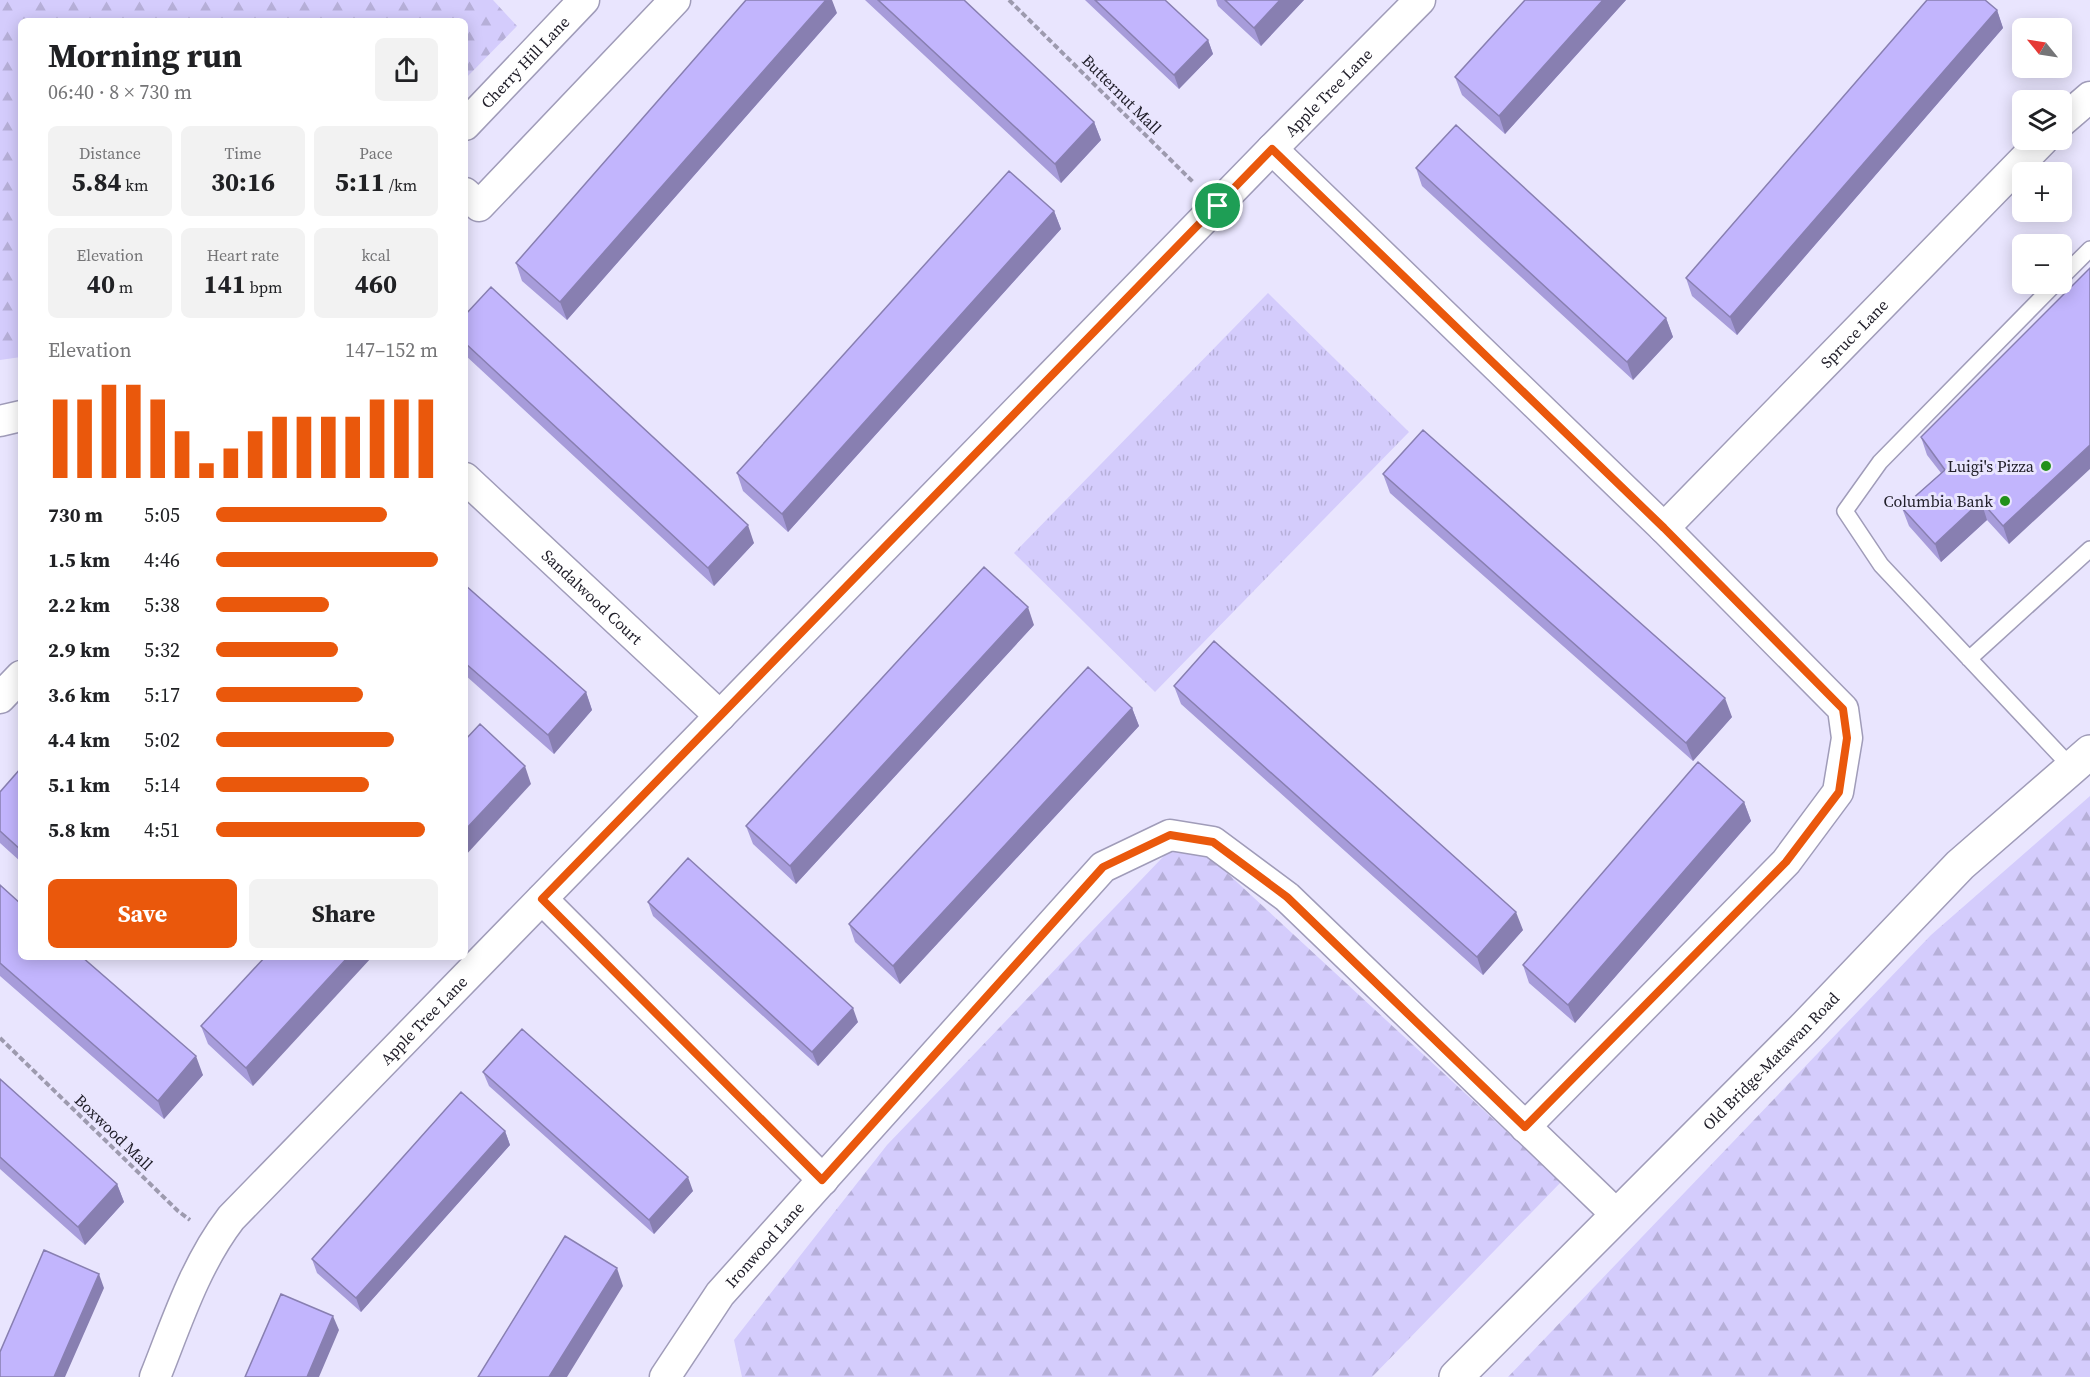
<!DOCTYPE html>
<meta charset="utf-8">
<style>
body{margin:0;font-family:"Source Serif 4",serif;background:#f2f2f2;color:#202124;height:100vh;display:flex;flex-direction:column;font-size:22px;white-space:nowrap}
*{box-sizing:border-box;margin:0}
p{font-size:20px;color:#757577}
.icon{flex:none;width:33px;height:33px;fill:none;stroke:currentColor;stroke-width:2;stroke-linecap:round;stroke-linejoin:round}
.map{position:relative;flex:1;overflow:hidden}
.details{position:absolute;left:18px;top:18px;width:450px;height:942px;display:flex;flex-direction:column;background:#fff;border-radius:9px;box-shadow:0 3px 15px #0003}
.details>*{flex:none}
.needle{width:39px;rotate:300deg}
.buttons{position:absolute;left:2012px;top:18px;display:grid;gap:12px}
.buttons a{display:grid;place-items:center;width:60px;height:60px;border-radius:9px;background:#fff;box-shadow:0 3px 15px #0003;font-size:30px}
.pin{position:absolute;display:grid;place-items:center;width:51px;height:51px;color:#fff;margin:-26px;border:3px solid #fff;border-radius:50%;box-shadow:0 2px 6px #0007}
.round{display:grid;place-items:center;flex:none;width:63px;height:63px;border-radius:9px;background:#f2f2f2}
.summary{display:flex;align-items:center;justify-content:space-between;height:102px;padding:0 30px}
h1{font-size:33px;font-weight:700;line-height:45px}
.stats{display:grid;grid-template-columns:repeat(3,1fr);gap:9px;height:102px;padding:6px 30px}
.stats div{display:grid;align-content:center;border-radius:9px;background:#f2f2f2;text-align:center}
.stats b{font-size:26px;font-weight:700}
.stats small{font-size:16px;font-weight:400}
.stats p{font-size:16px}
.chart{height:168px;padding:12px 30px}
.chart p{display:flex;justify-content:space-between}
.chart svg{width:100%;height:108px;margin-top:6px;stroke:#ea580c;stroke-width:6}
.primary-button{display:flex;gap:12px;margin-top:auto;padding:12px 30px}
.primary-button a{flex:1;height:69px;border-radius:9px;background:#ea580c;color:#fff;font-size:24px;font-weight:700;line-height:69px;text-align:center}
.primary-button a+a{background:#f2f2f2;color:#202124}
ul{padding:0 30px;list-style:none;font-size:20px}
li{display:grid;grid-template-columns:96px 72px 1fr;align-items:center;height:45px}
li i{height:15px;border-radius:8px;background:#ea580c}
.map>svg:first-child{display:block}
.forest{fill:url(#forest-firs)}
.park{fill:url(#park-tufts)}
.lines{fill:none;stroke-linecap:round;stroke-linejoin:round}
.service-casing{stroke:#a09cb9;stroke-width:18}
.minor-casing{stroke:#a09cb9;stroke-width:33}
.secondary-casing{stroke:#a09cb9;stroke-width:36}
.path{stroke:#9d9aae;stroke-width:4;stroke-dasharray:6 3;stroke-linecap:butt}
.service{stroke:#fff;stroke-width:15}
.minor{stroke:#fff;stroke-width:30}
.secondary{stroke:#fff;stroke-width:33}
.wall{fill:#a79cda}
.shaded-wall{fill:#887fb1}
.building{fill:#c2b5fd;stroke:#887fb1;stroke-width:1.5}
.route-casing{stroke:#fff;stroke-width:12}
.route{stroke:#ea580c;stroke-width:8}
.poi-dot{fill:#21911a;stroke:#e9e5fe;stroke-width:2}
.labels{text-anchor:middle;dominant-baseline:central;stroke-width:6;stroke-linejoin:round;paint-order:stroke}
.street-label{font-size:16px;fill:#22202b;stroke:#e9e5fe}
.poi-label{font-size:16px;fill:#22202b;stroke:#e9e5fe;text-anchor:end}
</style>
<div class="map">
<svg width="2090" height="1377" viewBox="0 0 2090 1377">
<defs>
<pattern id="forest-firs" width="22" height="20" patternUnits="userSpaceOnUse" patternTransform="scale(1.5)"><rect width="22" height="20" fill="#d4ccfc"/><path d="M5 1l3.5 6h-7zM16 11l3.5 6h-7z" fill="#b6afd8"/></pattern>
<pattern id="park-tufts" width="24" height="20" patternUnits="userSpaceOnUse" patternTransform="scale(1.5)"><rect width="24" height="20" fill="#d4ccfc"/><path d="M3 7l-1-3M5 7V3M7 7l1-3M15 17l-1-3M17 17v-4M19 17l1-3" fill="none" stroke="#b6afd8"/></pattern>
</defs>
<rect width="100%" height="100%" fill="#e9e5fe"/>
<path class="forest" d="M0,0H493L517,26L465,79V21H21V357L0,360Z
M2090,796V1377H1508L1931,935Z
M1185,834L1561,1182L1372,1377H742L734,1340L887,1145Z"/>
<path class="park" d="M1268,293L1409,432L1155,692L1014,553Z"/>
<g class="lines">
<defs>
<path id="service" d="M2061,278L2090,249
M2055,284L1880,462L1845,511L1881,565L2072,768
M1969,659L2090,549"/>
<g id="minor">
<path d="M2061,122L2090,97"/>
<path id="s1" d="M465,125L584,0"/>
<path d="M1272,149L1664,528L1843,709L1847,738L1838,792L1786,862L1525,1127"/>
<path d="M465,193L479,206L675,0"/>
<path d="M0,421L21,416"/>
<path id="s2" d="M465,478L720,716"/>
<path id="s3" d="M1664,528L2043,140"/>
<path d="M0,698L21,676"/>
<path d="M542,899L823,1180"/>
<path id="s4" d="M155,1377C177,1322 195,1265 231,1218L1272,149L1420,0"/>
<path id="s5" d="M665,1377L720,1294L1103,867L1170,835L1213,842L1287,897L1617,1215"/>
</g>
<g id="secondary">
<path id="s6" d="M1456,1377L1806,1026L1960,865L2090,752"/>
</g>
</defs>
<use href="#service" class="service-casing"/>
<use href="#minor" class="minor-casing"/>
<use href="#secondary" class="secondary-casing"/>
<path class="path" d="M1009,0L1194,183
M0,1038L178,1211L190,1220"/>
<use href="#service" class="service"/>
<use href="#minor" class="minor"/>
<use href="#secondary" class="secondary"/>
</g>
<path class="wall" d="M865,0H964L1094,122L1101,140L1061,183Z
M1085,0H1165L1208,40L1213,54L1179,89Z
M1216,0H1304L1261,46L1218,6Z
M1525,0H1626L1505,134L1462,95L1455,77Z
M1997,10L2003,28L1737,335L1692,296L1686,278Z
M837,13L567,320L522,281L516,263Z
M1416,168L1666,318L1673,337L1633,380L1422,186Z
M1054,211L1061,229L788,532L743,491L737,473Z
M2090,268L2009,544L1987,520L1941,562L1909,526L1902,508L1941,473L1927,455L1921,437Z
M465,315L754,543L714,586L465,355Z
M1383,474L1732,717L1693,761L1390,493Z
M465,585L586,692L592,710L554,754L465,675Z
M1034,625L796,884L753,844L746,826Z
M1174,686L1523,930L1483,975L1181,704Z
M1132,708L1139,726L900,984L855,942L849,924Z
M21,768V862L0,843V792Z
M1744,802L1751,821L1575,1023L1529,983L1523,965Z
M0,885L203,1075L164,1119L0,976Z
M648,902L858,1022L818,1066L653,916Z
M265,957L253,1086L208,1044L201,1026Z
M483,1072L693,1191L654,1234L489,1086Z
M0,1079L117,1184L124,1202L85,1245L0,1169Z
M505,1131L510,1145L361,1312L317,1273L312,1259Z"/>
<path class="shaded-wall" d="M826,0H832L837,13L567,320L560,302Z
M1280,0H1304L1261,46L1254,28Z
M1603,0H1626L1505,134L1499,116Z
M1997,10L2003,28L1737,335L1730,317Z
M1208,40L1213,54L1179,89L1174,75Z
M1094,122L1101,140L1061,183L1055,164Z
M1054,211L1061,229L788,532L782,514Z
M1666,318L1673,337L1633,380L1627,362Z
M2090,445V469L2009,544L2003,526Z
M1981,501L1987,520L1941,562L1935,544Z
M748,525L754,543L714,586L708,568Z
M1028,607L1034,625L796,884L790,866Z
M586,692L592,710L554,754L548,735Z
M1725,698L1732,717L1693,761L1686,743Z
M1132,708L1139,726L900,984L893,966Z
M525,766L531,784L465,856V830Z
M1744,802L1751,821L1575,1023L1568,1005Z
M1516,912L1523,930L1483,975L1477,957Z
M348,957H372L253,1086L246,1068Z
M853,1008L858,1022L818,1066L812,1052Z
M196,1056L203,1075L164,1119L158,1101Z
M505,1131L510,1145L361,1312L356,1298Z
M688,1177L693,1191L654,1234L649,1220Z
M117,1184L124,1202L85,1245L78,1227Z
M617,1268L623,1286L567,1377H549Z
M99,1274L104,1288L65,1377H54Z
M333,1316L339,1330L319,1377H307Z"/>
<path class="building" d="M746,0H826L560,302L516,263Z
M878,0H964L1094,122L1055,164Z
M1095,0H1165L1208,40L1174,75Z
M1225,0H1280L1254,28Z
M1525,0H1603L1499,116L1455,77Z
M1927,0H1985L1997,10L1730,317L1686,278Z
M1456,125L1666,318L1627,362L1416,168Z
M1009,171L1054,211L782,514L737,473Z
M2090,268V445L2003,526L1981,501L1935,544L1902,508L1945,470L1921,437Z
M491,287L748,525L708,568L465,343V315Z
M1423,430L1725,698L1686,743L1383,474Z
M984,567L1028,607L790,866L746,826Z
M465,585L586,692L548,735L465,663Z
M1214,641L1516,912L1477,957L1174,686Z
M1088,667L1132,708L893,966L849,924Z
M480,724L525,766L465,830V740Z
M1698,762L1744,802L1568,1005L1523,965Z
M21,768V850L0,831V792Z
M688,858L853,1008L812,1052L648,902Z
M0,885L21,904V957H82L196,1056L158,1101L0,963Z
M265,957H348L246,1068L201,1026Z
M522,1029L688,1177L649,1220L483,1072Z
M0,1079L117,1184L78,1227L0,1157Z
M461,1092L505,1131L356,1298L312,1259Z
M565,1236L617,1268L549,1377H478Z
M44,1250L99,1274L54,1377H0V1352Z
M281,1294L333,1316L307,1377H245Z"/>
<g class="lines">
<defs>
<path id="route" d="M1272,149L1664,528L1843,709L1847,738L1839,792L1786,862L1525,1127L1287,897L1213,842L1170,835L1103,867L822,1180L542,899Z"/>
</defs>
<use href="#route" class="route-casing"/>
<use href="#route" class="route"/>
</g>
<g class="poi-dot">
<circle cx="2046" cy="466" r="6"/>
<circle cx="2005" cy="501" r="6"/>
</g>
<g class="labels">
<g class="street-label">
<text stroke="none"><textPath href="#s1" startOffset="87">Cherry Hill Lane</textPath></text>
<text stroke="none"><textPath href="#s4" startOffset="1749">Apple Tree Lane</textPath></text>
<text transform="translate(1122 94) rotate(45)">Butternut Mall</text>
<text stroke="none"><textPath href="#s3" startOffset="272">Spruce Lane</textPath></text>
<text stroke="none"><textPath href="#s2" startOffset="174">Sandalwood Court</textPath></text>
<text stroke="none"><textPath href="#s4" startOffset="453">Apple Tree Lane</textPath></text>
<text stroke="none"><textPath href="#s6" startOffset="446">Old Bridge-Matawan Road</textPath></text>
<text transform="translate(114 1132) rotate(44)">Boxwood Mall</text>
<text stroke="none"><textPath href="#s5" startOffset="166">Ironwood Lane</textPath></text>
</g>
<g class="poi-label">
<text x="2034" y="466">Luigi's Pizza</text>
<text x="1993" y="501">Columbia Bank</text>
</g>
</g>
</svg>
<div class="buttons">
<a><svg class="needle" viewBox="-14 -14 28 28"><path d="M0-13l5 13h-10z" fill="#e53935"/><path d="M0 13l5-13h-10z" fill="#757577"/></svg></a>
<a><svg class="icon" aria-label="layers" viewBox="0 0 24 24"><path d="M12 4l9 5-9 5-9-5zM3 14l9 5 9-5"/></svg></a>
<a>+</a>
<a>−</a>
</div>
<div class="pin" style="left:1218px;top:206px;background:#1e9e55"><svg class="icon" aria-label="arrive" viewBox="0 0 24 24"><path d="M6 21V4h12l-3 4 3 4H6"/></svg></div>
<section class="details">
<div class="summary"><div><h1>Morning run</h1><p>06:40 · 8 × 730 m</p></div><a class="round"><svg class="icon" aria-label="share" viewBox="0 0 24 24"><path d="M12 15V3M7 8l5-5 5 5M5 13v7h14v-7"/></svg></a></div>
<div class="stats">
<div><p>Distance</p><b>5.84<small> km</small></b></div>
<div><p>Time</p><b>30:16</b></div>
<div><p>Pace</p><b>5:11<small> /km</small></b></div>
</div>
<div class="stats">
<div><p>Elevation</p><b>40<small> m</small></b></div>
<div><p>Heart rate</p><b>141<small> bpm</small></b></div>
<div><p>kcal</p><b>460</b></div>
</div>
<div class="chart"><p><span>Elevation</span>147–152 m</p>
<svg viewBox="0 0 160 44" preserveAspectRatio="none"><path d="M5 44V12M15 44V12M25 44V6M35 44V6M45 44V12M55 44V25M65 44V38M75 44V32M85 44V25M95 44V19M105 44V19M115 44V19M125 44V19M135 44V12M145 44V12M155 44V12"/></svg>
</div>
<ul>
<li><b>730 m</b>5:05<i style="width:77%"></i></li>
<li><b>1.5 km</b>4:46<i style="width:100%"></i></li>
<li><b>2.2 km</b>5:38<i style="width:51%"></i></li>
<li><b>2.9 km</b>5:32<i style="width:55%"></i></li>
<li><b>3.6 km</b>5:17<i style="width:66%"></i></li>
<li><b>4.4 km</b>5:02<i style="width:80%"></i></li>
<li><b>5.1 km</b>5:14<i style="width:69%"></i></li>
<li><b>5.8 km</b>4:51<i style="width:94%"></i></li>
</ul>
<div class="primary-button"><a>Save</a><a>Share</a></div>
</section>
</div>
